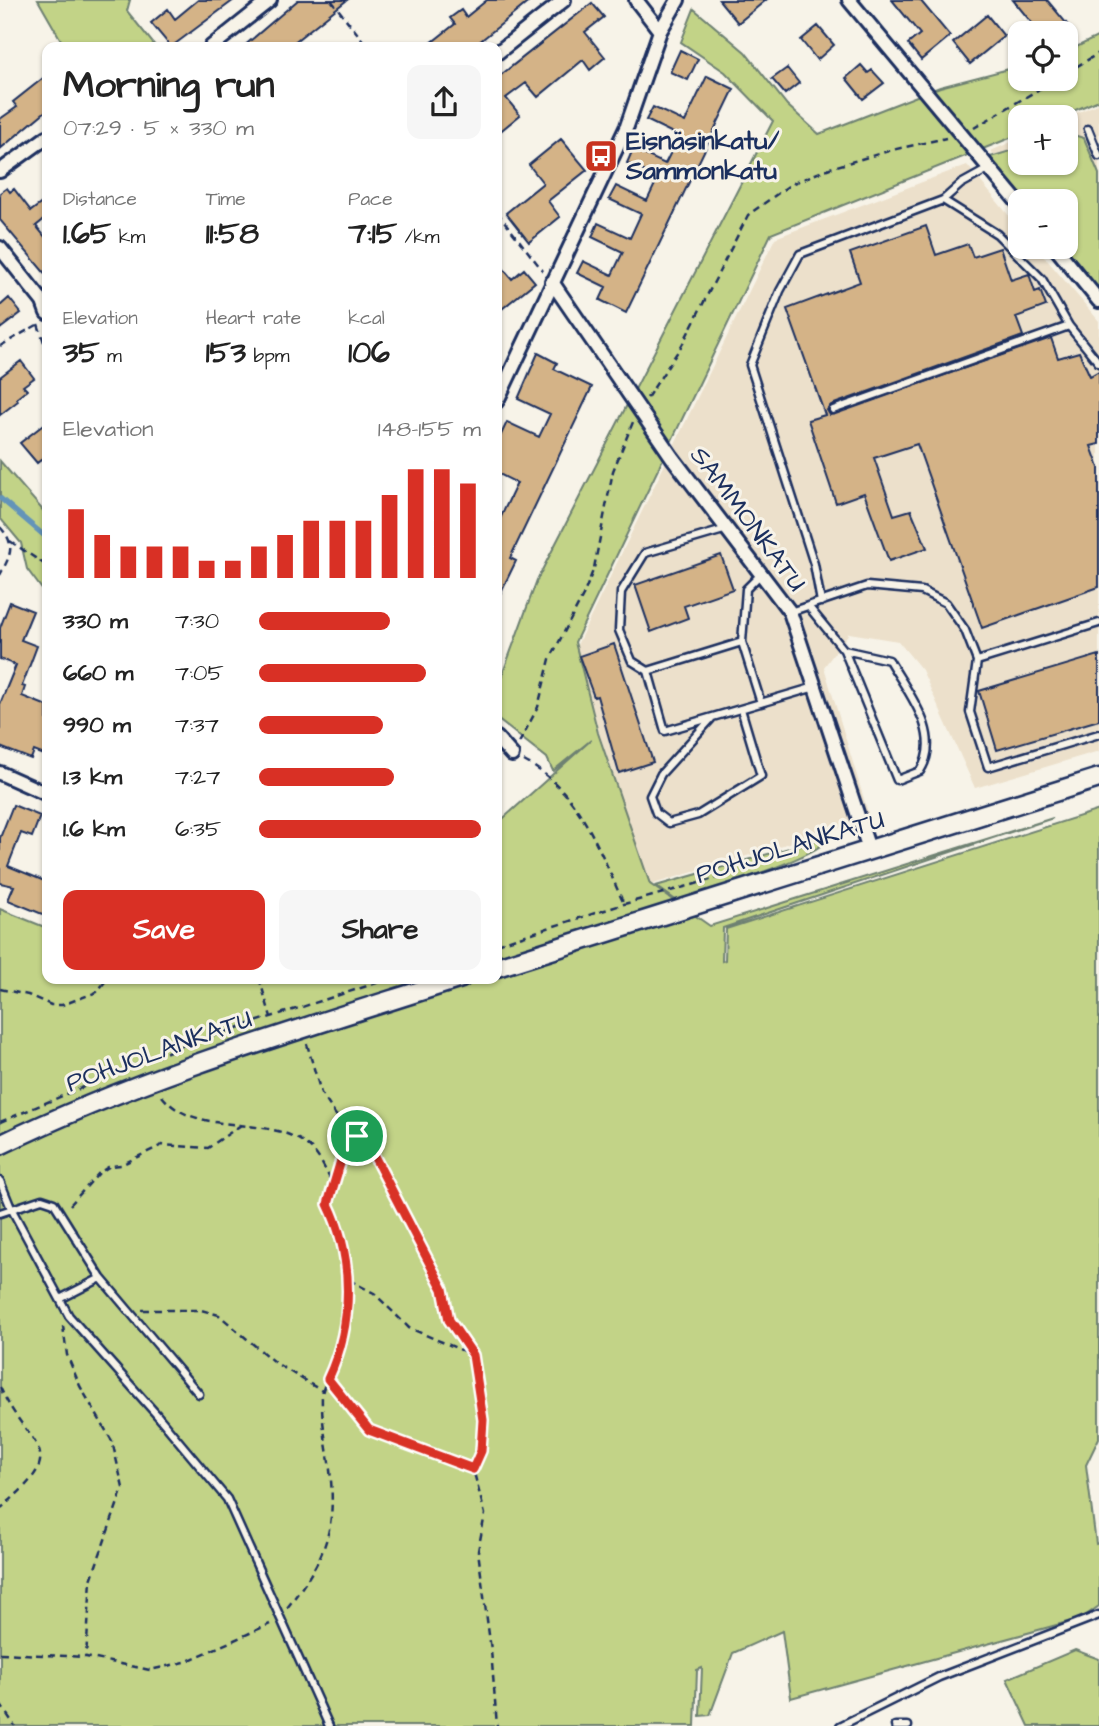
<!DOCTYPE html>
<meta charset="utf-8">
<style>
body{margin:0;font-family:"Architects Daughter",sans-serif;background:#f6f6f6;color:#222;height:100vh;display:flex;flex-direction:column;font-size:26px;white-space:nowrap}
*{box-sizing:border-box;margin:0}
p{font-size:23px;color:#767676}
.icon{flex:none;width:38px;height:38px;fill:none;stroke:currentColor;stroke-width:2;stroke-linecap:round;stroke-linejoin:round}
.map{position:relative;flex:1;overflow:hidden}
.details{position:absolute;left:42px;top:42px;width:460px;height:942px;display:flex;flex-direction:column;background:#fff;border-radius:14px;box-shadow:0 2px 5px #0004}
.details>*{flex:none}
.fabs{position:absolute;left:1008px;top:21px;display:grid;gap:14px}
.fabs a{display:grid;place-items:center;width:70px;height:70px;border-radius:14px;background:#fff;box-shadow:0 2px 5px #0004;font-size:35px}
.pin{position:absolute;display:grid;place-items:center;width:60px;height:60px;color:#fff;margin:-30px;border:4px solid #fff;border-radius:50%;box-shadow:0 2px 7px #0007}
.round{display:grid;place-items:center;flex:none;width:74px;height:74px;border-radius:14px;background:#f6f6f6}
.headline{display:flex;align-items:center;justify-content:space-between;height:119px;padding:0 21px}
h1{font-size:38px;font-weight:700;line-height:52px}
.metrics{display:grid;grid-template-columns:repeat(3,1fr);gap:10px;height:119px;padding:7px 21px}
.metrics div{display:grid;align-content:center}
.metrics b{font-size:30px;font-weight:700}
.metrics small{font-size:19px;font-weight:400}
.metrics p{font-size:19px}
.chart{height:196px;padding:14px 21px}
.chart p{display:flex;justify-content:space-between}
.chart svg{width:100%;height:126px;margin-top:7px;stroke:#d93025;stroke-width:6}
.action{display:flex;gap:14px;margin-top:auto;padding:14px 21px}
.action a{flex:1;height:80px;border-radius:14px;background:#d93025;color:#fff;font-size:28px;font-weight:700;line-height:80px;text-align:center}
.action a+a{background:#f6f6f6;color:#222}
ul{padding:0 21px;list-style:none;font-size:23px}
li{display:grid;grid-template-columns:112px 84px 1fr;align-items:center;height:52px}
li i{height:18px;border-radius:9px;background:#d93025}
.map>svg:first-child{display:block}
.built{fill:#ece0cb}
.green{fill:#c2d387;stroke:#6e8172;stroke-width:2}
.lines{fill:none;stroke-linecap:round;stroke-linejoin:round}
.stream{stroke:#6494b9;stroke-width:5}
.building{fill:#d4b387;stroke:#1b2f5e;stroke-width:2}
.service-casing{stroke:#1b2f5e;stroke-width:11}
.minor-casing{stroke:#1b2f5e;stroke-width:18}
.secondary-casing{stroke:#1b2f5e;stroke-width:23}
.path{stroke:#1b2f5e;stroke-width:2.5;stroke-dasharray:7 5;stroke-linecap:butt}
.service{stroke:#f7f3e8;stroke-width:6}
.minor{stroke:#f7f3e8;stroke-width:12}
.secondary{stroke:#f7f3e8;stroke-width:18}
.route-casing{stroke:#fff;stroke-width:14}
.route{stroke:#d93025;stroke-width:9}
.labels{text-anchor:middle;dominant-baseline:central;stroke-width:6;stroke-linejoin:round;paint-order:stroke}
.poi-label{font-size:26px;font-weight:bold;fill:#1b2f5e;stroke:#f7f3e8;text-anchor:start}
.street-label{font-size:26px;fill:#1b2f5e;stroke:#f7f3e8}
</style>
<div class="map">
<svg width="1099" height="1726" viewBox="0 0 1099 1726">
<rect width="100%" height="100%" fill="#f7f3e8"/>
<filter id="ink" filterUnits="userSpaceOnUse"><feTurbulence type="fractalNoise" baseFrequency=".0143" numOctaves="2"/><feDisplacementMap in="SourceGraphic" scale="14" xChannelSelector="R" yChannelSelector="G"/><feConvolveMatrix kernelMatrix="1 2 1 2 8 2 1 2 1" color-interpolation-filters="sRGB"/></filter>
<g filter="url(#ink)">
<path class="built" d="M1099,103V276L1066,201H1034L991,151L1020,138V163H1066V118Z
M967,165L1020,229V247H1036L1099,321V751L975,788L922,670L898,641L849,633L824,667L870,819L650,885L599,733L576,647L775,238Z"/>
<path class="green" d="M38,0H130L127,11L156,47H65Z
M694,9L745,52L787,105L819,134L940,87L1020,66V79H1066V52L1099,36V100L1059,117H1020V134L771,234L575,642L598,733L650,884L710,926L1053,818L723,928L722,961L725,960L726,929L1099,810V1438L1086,1465L1096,1544L1099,1543V1606L1082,1618L791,1698L782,1631L733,1653L710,1715L700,1716L702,1668L697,1670L695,1726H0V909L47,928V978H497V824L591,740L553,771L547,758L497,719V689L537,580L773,121L725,72L681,42Z
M1066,133L1084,138L1099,174V294L1060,247H1066V201H1022L987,158L1020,148V163H1066Z
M0,461L47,515V596L27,569L21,543L0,518Z
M824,838L827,840C815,858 710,890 683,899L677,901L656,886Z
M1075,1650L1099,1659V1726H1029L1007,1679Z"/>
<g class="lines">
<path class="stream" d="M0,498L47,538"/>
</g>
<path class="building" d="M198,0H234L171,47L151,23L168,9L175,19Z
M298,0H347L288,47H243Z
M487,0H531L473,47H426L455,24L450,18L461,10L466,17Z
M719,0H766L738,23Z
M892,0H920L950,36L921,60L908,44L920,34Z
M1013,0H1047L1067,24L1056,33H1040Z
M592,3L604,17L585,32L605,57L590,70L583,60L538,97L526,83L506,98L520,115L497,134V78Z
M987,15L1004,36L970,64L953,43Z
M818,26L834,45L817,60L801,40Z
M680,50L698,59L688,80L670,72Z
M861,65L868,73L872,70L884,83L863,99L846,78Z
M787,68L799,83L785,94L772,79Z
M47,75V110L0,149V119L17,107L13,102Z
M707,76L734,89L626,313L600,300L606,287L577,273L583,261L612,275L623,252L592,237L598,223L630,238L641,214L609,199L616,186L647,201L658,178L627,163L633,149L665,164L679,136L646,120L653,107L685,122Z
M561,139L587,170L548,201L560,217L529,242L506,213L543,183L529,165Z
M7,188L10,192L14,189L31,211L47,199V217L36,226L47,239V276L0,220V193Z
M926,226L936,255L968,244L973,257L1000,248L1011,280L1029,274L1035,292L1040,290L1046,306L1016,317L1023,336L831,405L827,410L830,415L1051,338L1058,358L1079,352L1090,376L1099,371V444L1091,446L1099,468V587L982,628L917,444L874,458L894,515L911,510L927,548L889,561L864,493L836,503L808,420L825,415L787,309L860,282L850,253Z
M497,261L512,279L524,269L535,282L497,313Z
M9,298L21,313L0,329V306Z
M538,353L557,363L554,369L592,387L510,558L516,561L497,600V525L517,483L497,473V443L507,422L539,437L550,414L518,399Z
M21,361L34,378L23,386L27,390L17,398L18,401L0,415V377Z
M47,422V455L37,463L20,443Z
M721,555L733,589L684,606L688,618L651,632L635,585Z
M10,602L33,611L21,640L37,646L22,686L25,687L22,696L47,706V756L34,751L31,759L0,747V704L16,665L0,659V628Z
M614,644L653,762L619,773L597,696L594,697L579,656Z
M1099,655V720L997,750L979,691Z
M13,805L40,816L32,837L21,833L8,866L47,882V916L8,900L14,886L0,883V838Z"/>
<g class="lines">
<defs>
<path id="service" d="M1088,129L1099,156
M943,200L961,184L990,168
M833,410L1069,326
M821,602L814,564L750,365L780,291L800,254L943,200L997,234L1042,279L1069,326L1099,363
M808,606L844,650L897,780L920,771C944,734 907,692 889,660L844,650
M790,612L867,586L922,591L946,603L965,630L977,661L970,712L988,767L1099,734
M742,642L746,589L761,574
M977,661L1099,623
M648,671L632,661L619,630L621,592L645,553L727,529
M761,703L742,642L648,671L665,731L815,687
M711,719L661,774L650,796L656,813L669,823L698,815L761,776L741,709
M0,1181L11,1208L69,1316L157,1415L227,1499L329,1726
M0,1213L42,1199L54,1203L101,1278L199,1394
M60,1299L101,1278
M840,1726L939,1677L1099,1615
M895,1726H908"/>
<path id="minor" d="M636,0L660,31
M849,0L1020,205
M211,47L270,0
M497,53L564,0
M0,171L47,137
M1055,247L1099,301
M0,248L43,302L47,313
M552,282L672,457L790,612L869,849
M497,401L627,126L660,31L678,0
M497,738L512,755
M0,773L47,794"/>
<path id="secondary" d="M497,967L1099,778
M0,1145C148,1073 305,1028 461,978"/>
</defs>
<use href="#service" class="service-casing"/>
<use href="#minor" class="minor-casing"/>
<use href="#secondary" class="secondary-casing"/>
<path class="path" d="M331,0L368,47
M1066,73L1099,53
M974,128L1056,79
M497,212L543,271
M38,324L47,351
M0,346L37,325
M647,398L682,345L748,215L791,184L830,168L892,150L946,138
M0,527C17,545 10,556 0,575
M10,541L47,566
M519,743L538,707L550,659L583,596L594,568L613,471L633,422
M524,761C580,790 599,850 624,904
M497,944L624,904L717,878
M259,978L271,1017
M0,989L28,995L51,1005H62L97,992L108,978
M307,1044L321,1093L335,1114L374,1156L443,1289L449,1320L473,1355L483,1421L481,1451L473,1469L485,1514L478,1551L491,1650L497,1726
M162,1096C198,1141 278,1109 315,1153C323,1163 328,1176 334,1186
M0,1122L184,1045L392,978
M70,1205L99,1173L110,1166L121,1165L162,1145L208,1148L241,1125
M349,1280L374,1293L409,1328L473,1355
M142,1310H201L219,1315L274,1362L322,1391
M63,1326L67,1355L80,1386L112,1441L123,1488L91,1580L86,1657
M329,1380L369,1430L473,1469
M0,1387C29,1452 74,1447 0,1509
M287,1608C324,1559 337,1533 330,1470C327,1444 321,1421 322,1395C323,1383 333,1372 337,1361C353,1308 352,1254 328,1204L345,1147L357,1136
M0,1653L86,1657L150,1670L185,1662L270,1624
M0,1704L15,1726"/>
<use href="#service" class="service"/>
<use href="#minor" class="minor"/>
<use href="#secondary" class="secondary"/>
</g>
</g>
<g class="lines" filter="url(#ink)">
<defs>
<path id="route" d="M357,1136L374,1156L443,1289L449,1320L473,1355L483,1420L481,1451L473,1469L369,1430L328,1379C354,1323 354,1258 328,1204L345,1147Z"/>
</defs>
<use href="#route" class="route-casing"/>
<use href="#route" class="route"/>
</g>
<defs>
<symbol id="bus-square" viewBox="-11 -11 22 22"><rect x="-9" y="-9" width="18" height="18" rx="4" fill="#c8321e" stroke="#f7f3e8"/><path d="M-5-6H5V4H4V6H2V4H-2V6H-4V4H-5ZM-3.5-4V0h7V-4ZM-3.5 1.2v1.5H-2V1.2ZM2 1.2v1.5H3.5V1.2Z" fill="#fff"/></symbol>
</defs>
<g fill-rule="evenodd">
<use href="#bus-square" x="582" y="137" width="38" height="38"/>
</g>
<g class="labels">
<g class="poi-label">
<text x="626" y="141">Eisnäsinkatu/<tspan x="626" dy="30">Sammonkatu</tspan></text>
</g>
<g class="street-label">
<text transform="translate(748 519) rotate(53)">SAMMONKATU</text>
<text transform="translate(790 847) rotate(-17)">POHJOLANKATU</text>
<text transform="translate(159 1051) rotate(-20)">POHJOLANKATU</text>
</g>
</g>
</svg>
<div class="fabs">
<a><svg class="icon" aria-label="locate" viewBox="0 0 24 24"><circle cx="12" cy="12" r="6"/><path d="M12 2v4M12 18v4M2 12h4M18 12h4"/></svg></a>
<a>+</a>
<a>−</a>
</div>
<div class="pin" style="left:357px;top:1136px;background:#1e9e55"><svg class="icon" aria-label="arrive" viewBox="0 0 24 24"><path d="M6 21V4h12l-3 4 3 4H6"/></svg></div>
<section class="details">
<div class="headline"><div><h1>Morning run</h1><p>07:29 · 5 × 330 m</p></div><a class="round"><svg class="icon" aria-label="share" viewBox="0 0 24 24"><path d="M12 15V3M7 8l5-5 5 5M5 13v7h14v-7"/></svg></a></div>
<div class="metrics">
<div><p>Distance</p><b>1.65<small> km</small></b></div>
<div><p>Time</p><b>11:58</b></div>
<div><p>Pace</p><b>7:15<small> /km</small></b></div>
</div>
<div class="metrics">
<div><p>Elevation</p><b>35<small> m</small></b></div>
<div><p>Heart rate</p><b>153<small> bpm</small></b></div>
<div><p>kcal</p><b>106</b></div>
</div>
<div class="chart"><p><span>Elevation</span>148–155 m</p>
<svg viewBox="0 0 160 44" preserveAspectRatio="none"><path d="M5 44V20M15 44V29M25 44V33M35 44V33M45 44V33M55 44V38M65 44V38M75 44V33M85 44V29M95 44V24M105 44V24M115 44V24M125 44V15M135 44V6M145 44V6M155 44V11"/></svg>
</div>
<ul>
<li><b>330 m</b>7:30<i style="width:59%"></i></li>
<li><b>660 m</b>7:05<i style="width:75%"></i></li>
<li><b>990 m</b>7:37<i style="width:56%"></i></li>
<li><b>1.3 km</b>7:27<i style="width:61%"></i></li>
<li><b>1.6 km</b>6:35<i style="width:100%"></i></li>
</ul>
<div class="action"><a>Save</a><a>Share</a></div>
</section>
</div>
